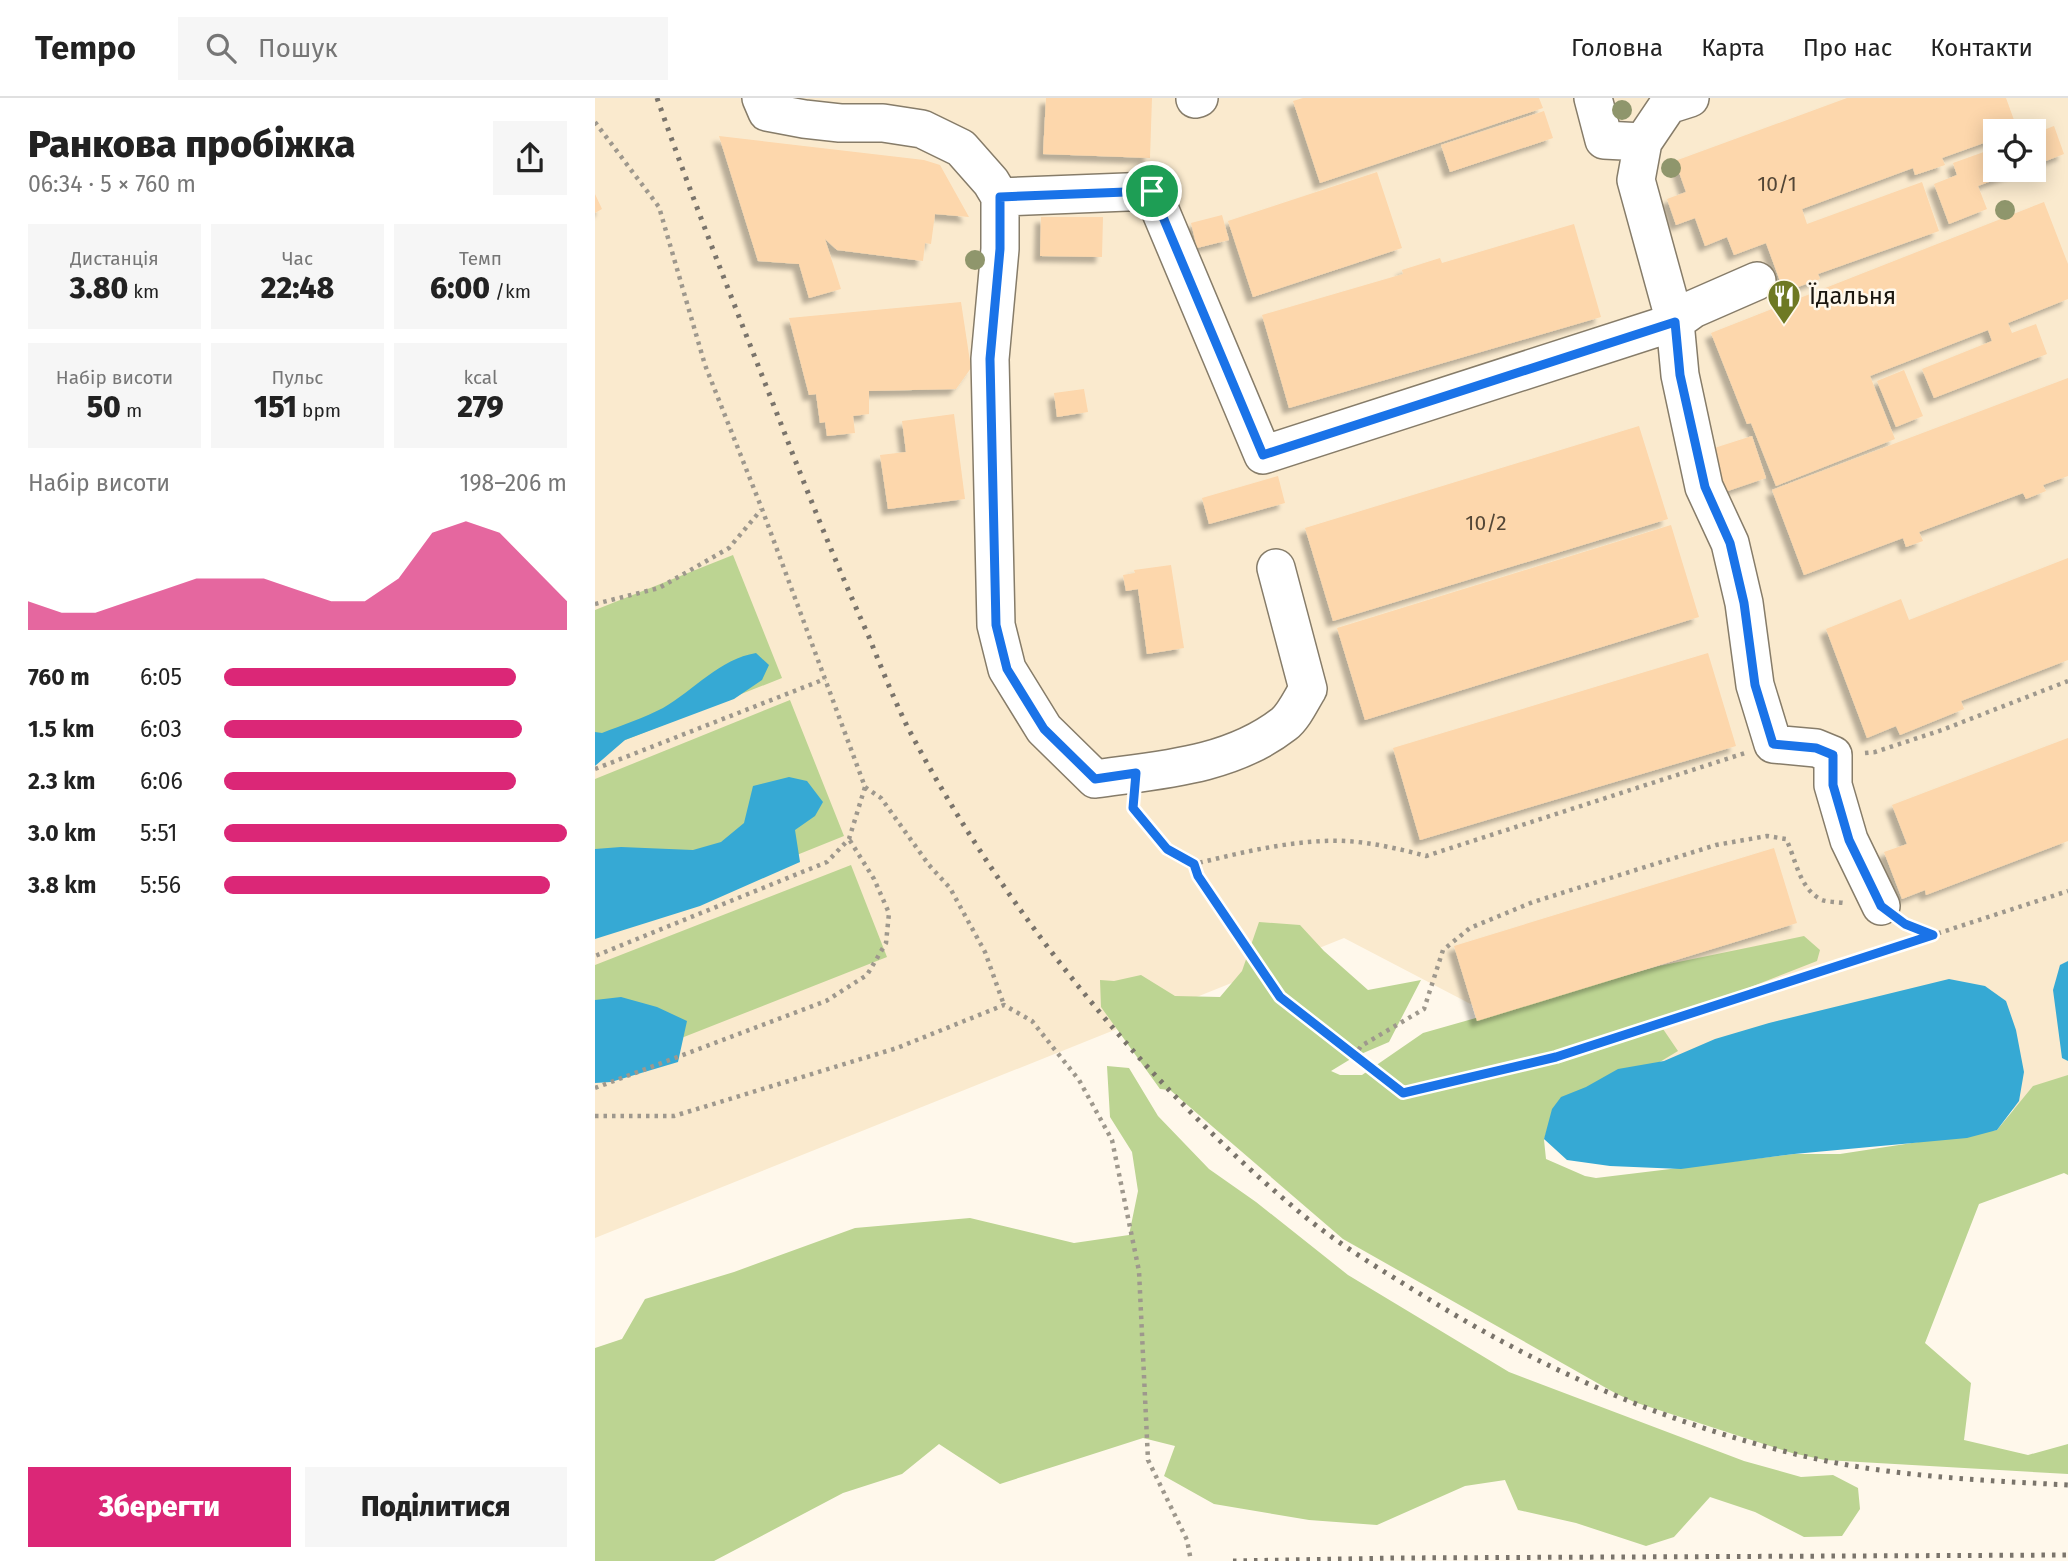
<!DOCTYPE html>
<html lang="uk">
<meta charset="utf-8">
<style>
body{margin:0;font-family:"Fira Sans",sans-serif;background:#f6f6f6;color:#222;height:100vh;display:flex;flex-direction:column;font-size:26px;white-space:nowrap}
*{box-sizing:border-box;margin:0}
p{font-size:23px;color:#767676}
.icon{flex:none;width:38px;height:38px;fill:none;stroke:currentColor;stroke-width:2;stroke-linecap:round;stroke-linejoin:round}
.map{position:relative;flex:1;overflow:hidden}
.drawer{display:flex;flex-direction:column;background:#fff;width:595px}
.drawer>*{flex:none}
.controls{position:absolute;left:1388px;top:21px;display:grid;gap:14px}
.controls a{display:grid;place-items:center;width:63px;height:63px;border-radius:0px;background:#fff;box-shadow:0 4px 18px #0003;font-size:35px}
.pin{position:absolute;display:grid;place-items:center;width:60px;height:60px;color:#fff;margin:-30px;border:4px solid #fff;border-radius:50%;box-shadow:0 2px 7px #0007}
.round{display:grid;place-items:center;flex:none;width:74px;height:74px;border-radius:0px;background:#f6f6f6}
.overview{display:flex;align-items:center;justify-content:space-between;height:119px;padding:0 28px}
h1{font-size:38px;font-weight:800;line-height:52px}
.stats{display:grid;grid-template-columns:repeat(3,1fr);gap:10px;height:119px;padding:7px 28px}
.stats div{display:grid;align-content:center;border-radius:0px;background:#f6f6f6;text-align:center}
.stats b{font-size:30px;font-weight:800}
.stats small{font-size:19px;font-weight:400}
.stats p{font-size:19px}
.chart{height:196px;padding:14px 28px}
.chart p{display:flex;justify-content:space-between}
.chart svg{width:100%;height:126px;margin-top:7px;fill:#db2777;opacity:.7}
.button{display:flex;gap:14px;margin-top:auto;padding:14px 28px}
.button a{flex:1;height:80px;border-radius:0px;background:#db2777;color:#fff;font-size:28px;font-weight:800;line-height:80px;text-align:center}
.button a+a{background:#f6f6f6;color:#222}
ul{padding:0 28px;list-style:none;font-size:23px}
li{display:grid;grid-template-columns:112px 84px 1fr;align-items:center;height:52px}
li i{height:18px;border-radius:9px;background:#db2777}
header{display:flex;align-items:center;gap:42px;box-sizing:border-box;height:98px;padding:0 35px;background:#fff;border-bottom:2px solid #e0e0e0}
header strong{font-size:33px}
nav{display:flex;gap:38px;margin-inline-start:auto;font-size:24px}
.search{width:490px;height:63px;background:#f6f6f6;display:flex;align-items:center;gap:18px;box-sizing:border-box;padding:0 24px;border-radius:0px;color:#767676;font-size:26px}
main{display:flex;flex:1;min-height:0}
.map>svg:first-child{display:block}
.built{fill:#faeace;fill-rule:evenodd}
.green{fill:#bcd492}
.water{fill:#36a9d4}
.building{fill:#fdd7ac;filter:url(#shadow)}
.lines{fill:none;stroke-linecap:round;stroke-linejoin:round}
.minor-casing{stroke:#867c69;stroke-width:40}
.path{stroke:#9e988d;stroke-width:4.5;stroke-dasharray:3.5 5;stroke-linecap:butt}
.minor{stroke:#fff;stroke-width:37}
.rail{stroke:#7a746b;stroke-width:5;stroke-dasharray:3.5 7;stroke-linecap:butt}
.tree{fill:#8f966c}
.route-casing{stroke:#fff;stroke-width:14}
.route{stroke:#1a73e8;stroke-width:9}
.labels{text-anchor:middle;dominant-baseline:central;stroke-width:5;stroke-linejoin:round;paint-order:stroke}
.number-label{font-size:21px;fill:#534636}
.poi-label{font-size:24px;fill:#1a160f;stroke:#fff8eb;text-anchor:start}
</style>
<header>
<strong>Tempo</strong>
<div class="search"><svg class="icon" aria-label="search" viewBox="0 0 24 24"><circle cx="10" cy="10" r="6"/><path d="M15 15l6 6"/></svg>Пошук</div>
<nav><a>Головна</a><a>Карта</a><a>Про нас</a><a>Контакти</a></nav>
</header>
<main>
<section class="drawer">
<div class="overview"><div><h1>Ранкова пробіжка</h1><p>06:34 · 5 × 760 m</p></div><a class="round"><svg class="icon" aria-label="share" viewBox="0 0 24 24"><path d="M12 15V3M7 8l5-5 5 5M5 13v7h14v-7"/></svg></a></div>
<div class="stats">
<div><p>Дистанція</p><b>3.80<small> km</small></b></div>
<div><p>Час</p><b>22:48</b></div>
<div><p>Темп</p><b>6:00<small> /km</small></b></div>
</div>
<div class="stats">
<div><p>Набір висоти</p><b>50<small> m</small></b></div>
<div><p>Пульс</p><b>151<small> bpm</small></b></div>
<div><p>kcal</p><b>279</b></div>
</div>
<div class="chart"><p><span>Набір висоти</span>198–206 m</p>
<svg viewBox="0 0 160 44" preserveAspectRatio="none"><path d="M0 44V34L10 38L20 38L30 34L40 30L50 26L60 26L70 26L80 30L90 34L100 34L110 26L120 10L130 6L140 10L150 22L160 34V44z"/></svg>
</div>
<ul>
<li><b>760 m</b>6:05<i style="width:85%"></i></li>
<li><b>1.5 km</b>6:03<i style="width:87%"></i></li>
<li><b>2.3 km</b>6:06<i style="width:85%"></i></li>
<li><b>3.0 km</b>5:51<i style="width:100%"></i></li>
<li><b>3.8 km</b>5:56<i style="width:95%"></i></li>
</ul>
<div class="button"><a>Зберегти</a><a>Поділитися</a></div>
</section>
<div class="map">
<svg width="1473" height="1463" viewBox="0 0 1473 1463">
<defs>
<filter id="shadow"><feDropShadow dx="-6" dy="6" stdDeviation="2" flood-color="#0004"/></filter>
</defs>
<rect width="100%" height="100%" fill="#fff8eb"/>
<path class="built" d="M0,0H1473V1015L1025,984L749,840L0,1140ZM1400,33H1438V72H1400Z"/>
<path class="green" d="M138,457L187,580L0,654V512Z
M195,602L249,738L0,838V681Z
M256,767L292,859L0,974V867Z
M664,824L705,827L729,853L773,892L826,882L794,944L759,959L736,973L745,977H767L828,935L1064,868L1209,838L1225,852L1222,863L1064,925L1083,953L952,1032L949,1042L951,1061L990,1078L1001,1080L1199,1056H1245L1402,1032L1438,988L1473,977V1077L1469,1075L1384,1106L1330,1245L1376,1285L1369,1342L1433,1357L1473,1346V1376L1230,1362L1197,1355L1039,1304L1020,1295L748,1141L575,992L565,991L506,909L505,882L519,883L546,877L580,898L625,899L647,873Z
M512,968L534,970L563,1018L614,1071L661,1104L753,1177L914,1274L1149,1363L1206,1379L1238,1377L1263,1390L1265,1411L1247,1438L1209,1439L1160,1414L1115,1399L1079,1439L1051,1448L981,1425L923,1412L910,1382L870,1388L782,1427L714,1422L619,1406L569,1378L580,1348L548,1340L405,1386L344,1346L307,1376L248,1395L119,1463H0V1250L27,1241L50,1201L139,1174L260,1130L375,1120L479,1145L534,1137L543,1093L537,1054L515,1019Z"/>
<path class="water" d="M161,555L174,567L167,582L139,601L30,642L0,668V634L7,635C27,627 49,620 68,610C99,592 125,561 161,555Z
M194,679L212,683L228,704L220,718L200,732L205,764L105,808L0,841V751L26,749L98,752L126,744L149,725L158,688Z
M1473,863V963L1467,960L1458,892L1465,867Z
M1354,881L1390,888L1411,903L1421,932L1429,974L1424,1003L1402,1032L1372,1040L1199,1056L1086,1071L1015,1068L972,1062L949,1041L957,1011L966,999L991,989L1023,971L1069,963L1120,941L1174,925Z
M26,899L62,909L92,923L83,964L16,984L0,985V902Z"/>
<path class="building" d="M451,0H557L555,60L448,56Z
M708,0H944L948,10L725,85L698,3Z
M1252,0H1411L1423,33H1400V41L1347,60L1350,67L1320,77L1318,70L1207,111L1212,126L1327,84L1344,133L1223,176L1225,181L1189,194L1171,145L1139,157L1132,139L1110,148L1100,120L1081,127L1072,101L1091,94L1080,63Z
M949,13L958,40L855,74L846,47Z
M1459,28L1469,56L1438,68V36Z
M124,38L329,62L345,67L374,119L340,116L336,146L330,145L328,163L242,152L230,141L246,191L214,200L204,166L163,163Z
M1400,50V72H1426L1383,88L1392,111L1354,126L1339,86L1362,77L1358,65Z
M782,74L807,150L658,199L633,123Z
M0,96L7,111L0,115Z
M1449,104L1473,166V201L1413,225L1417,235L1441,226L1452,256L1339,300L1327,271L1397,243L1393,232L1275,278L1300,341L1181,388L1156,325L1152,326L1116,235Z
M627,117L634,142L602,150L596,125Z
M446,119H508L507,159L445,158Z
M979,126L1006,219L694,310L667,217L808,176L807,172L845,160L847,165Z
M366,204L376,270L361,291L274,293V316L258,318L260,335L232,338L230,324L225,325L221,296L214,297L194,220Z
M1309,272L1328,318L1301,329L1282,283Z
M1473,280V378L1448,387L1451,393L1431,401L1428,395L1324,434L1328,443L1311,449L1308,440L1209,477L1177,392Z
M489,291L493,314L462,319L459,295Z
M359,316L370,401L293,411L285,357L311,354L307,323Z
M1044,328L1073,421L738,523L710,430Z
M1157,338L1171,380L1124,396L1110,353Z
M683,378L690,405L614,426L607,400Z
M1076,427L1104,519L770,622L742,530Z
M1473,460V562L1366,603L1369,611L1305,637L1301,628L1272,640L1231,531L1306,501L1314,522Z
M576,467L589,550L552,556L543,491L531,493L528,477L540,475L539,472Z
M1113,555L1141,648L825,742L798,650Z
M1473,640V743L1331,797L1330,792L1307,801L1289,754L1312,746L1297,707Z
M1179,750L1202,825L882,923L859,848Z"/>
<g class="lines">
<defs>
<path id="minor" d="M166,0L172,14L209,21L245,25H288L327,31L366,50L396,84L405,99V151L395,261L401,527L412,571L449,631L500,681C564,672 635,668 689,626C699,618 706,602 713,591L681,470
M998,0L1009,42L1048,44
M1095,0L1073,7L1048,44L1041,82L1080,224L1085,277L1109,389L1135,445L1149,505L1160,587L1178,646L1221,650L1238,657V687L1254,742L1286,808
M600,1L604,0
M405,99L557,93L668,357L1080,224L1098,211L1162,183"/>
</defs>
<use href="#minor" class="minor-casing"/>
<path class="path" d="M0,24L64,109L110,267L167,411L270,689L254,741L232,764L0,858
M0,506L64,490L134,450L166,412
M1270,655L1280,654L1347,632L1473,583
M0,671L230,581
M270,689L286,700L334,767L355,790L390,854L409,907
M539,706V711L571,751L599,766C641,756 684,745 728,743C762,741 798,749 831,758L1150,655
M599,766L603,778L685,899L808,995L961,959L1338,837
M1311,826L1338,837L1473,793
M759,959L766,948L829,911L848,852L875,830L938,804L1121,747L1172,738L1191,741C1201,761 1204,791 1227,802C1233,804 1243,804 1249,805
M0,990L231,903L272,877L291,845L294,815L279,781L254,741
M0,1018H79L302,950L409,907L437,923L484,982L517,1042L544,1173L553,1362L592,1442L596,1463"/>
<use href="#minor" class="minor"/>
<path class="rail" d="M62,0C101,111 145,221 188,331C215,401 243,470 274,539C286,569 298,599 312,628C407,810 550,987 708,1117C741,1144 778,1167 814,1189C938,1267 1055,1320 1196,1355C1287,1378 1380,1382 1473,1387
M638,1463L802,1460L1473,1457"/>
</g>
<g class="tree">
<circle cx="1027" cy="12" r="10"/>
<circle cx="1076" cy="70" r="10"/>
<circle cx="1410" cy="112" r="10"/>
<circle cx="380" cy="162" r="10"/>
</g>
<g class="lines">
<defs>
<path id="route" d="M557,93L668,357L1080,224L1085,277L1110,389L1135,445L1149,505L1160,587L1178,646L1221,650L1238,657V687L1254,742L1286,808L1310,826L1338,837L961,959L808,995L685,899L603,778L599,766L572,751L538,710L541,675L500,681L449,631L412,571L401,527L395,261L405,151V99Z"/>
</defs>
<use href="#route" class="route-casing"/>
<use href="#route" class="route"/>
</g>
<defs>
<symbol id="restaurant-pin" viewBox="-11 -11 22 30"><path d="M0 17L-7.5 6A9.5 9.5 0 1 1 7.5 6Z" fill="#6e7924" stroke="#fff8eb"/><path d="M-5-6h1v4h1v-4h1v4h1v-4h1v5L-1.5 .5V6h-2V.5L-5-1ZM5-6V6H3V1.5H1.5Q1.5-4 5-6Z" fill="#fff"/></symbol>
</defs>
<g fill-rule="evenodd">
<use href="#restaurant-pin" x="1170" y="179" width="38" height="52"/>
</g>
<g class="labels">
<g class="number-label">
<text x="1182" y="86">10/1</text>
<text x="891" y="425">10/2</text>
</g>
<g class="poi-label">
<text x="1214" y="198">Їдальня</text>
</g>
</g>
</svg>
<div class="controls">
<a><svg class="icon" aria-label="locate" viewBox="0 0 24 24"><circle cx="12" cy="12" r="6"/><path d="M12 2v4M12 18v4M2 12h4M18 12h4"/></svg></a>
</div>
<div class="pin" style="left:557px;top:93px;background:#1e9e55"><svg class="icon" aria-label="arrive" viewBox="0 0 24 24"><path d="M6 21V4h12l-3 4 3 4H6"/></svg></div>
</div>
</main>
